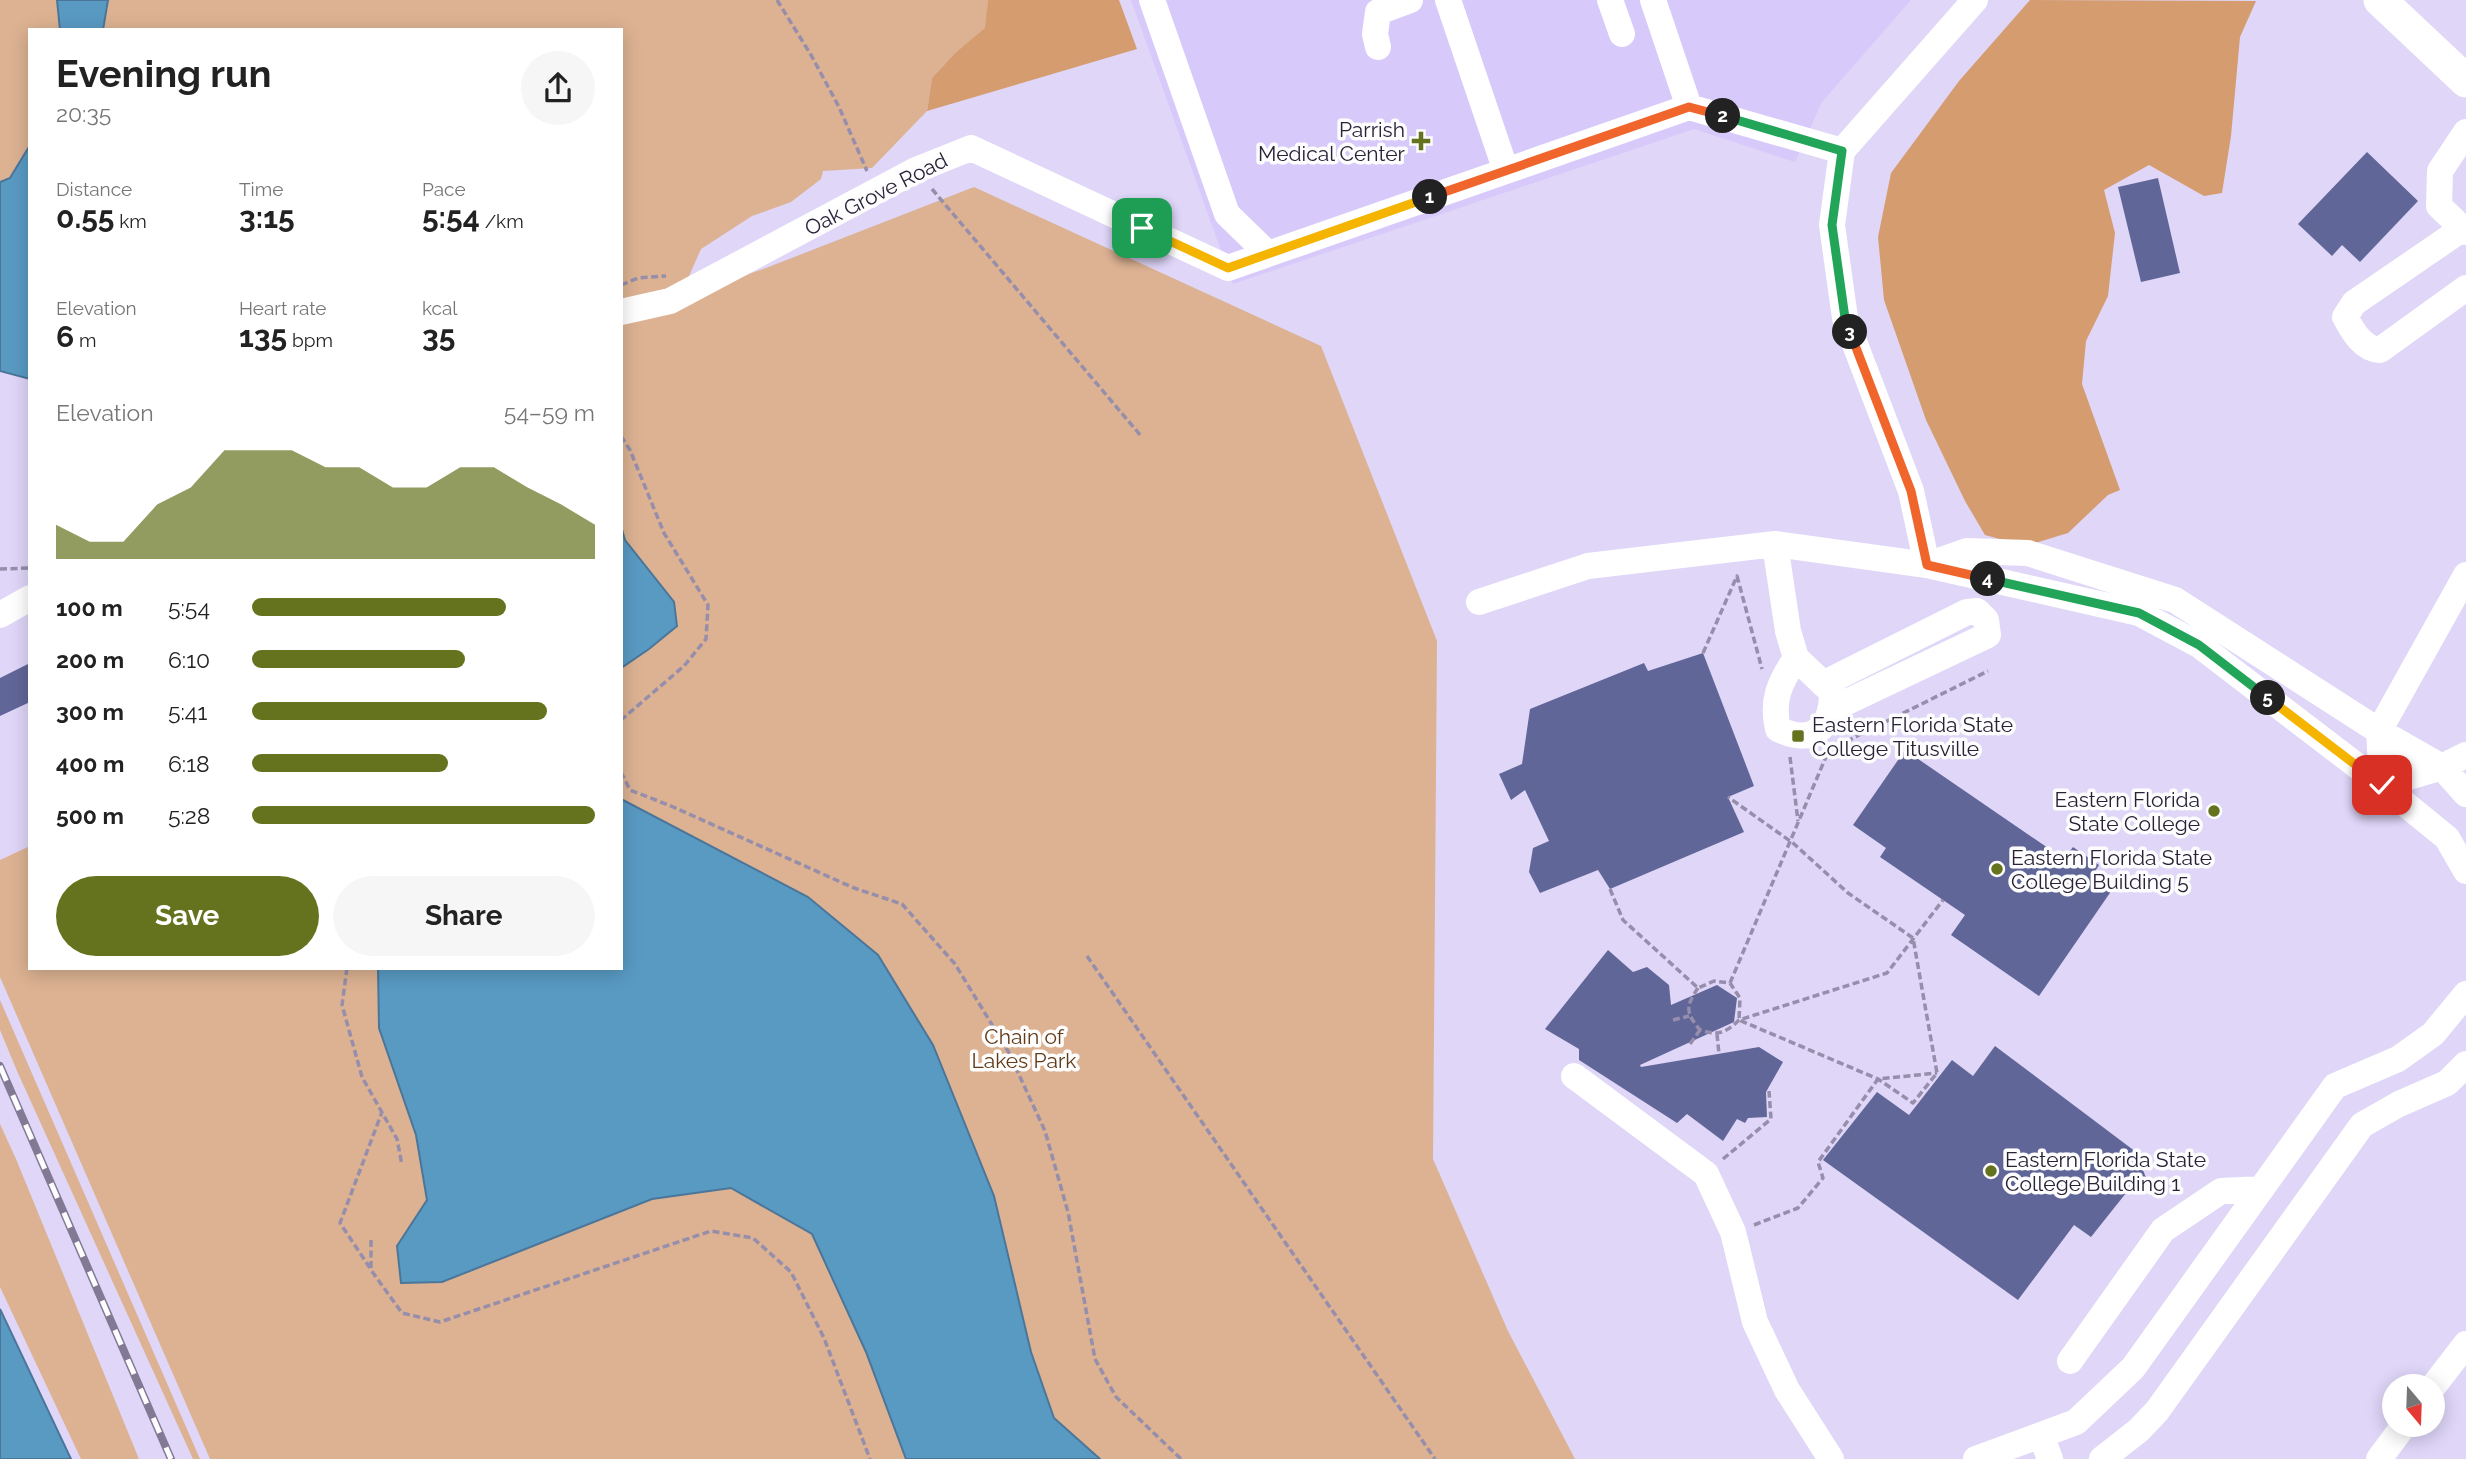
<!DOCTYPE html>
<meta charset="utf-8">
<style>
body{margin:0;font-family:Raleway,sans-serif;background:#f6f6f6;color:#222;height:100vh;display:flex;flex-direction:column;font-size:26px;white-space:nowrap}
*{box-sizing:border-box;margin:0}
p{font-size:23px;color:#767676}
.icon{flex:none;width:38px;height:38px;fill:none;stroke:currentColor;stroke-width:2;stroke-linecap:round;stroke-linejoin:round}
.map{position:relative;flex:1;overflow:hidden}
.side{position:absolute;left:28px;top:28px;width:595px;height:942px;display:flex;flex-direction:column;background:#fff;border-radius:0px;box-shadow:0 4px 18px #0003}
.side>*{flex:none}
.needle{width:46px;rotate:161deg}
.controls{position:absolute;left:2382px;top:1374px;display:grid;gap:14px}
.controls a{display:grid;place-items:center;width:63px;height:63px;border-radius:50%;background:#fff;box-shadow:0 4px 18px #0003;font-size:35px}
.pin{position:absolute;display:grid;place-items:center;width:60px;height:60px;color:#fff;margin:-30px;border-radius:14px;box-shadow:0 4px 10px #0006}
.km{position:absolute;width:35px;height:35px;margin:-18px;border-radius:50%;background:#222;color:#fff;font-size:19px;line-height:35px;text-align:center}
.round{display:grid;place-items:center;flex:none;width:74px;height:74px;border-radius:37px;background:#f6f6f6}
.head{display:flex;align-items:center;justify-content:space-between;height:119px;padding:0 28px}
h1{font-size:38px;font-weight:700;line-height:52px}
.figures{display:grid;grid-template-columns:repeat(3,1fr);gap:10px;height:119px;padding:7px 28px}
.figures div{display:grid;align-content:center}
.figures b{font-size:30px;font-weight:700}
.figures small{font-size:19px;font-weight:400}
.figures p{font-size:19px}
.chart{height:196px;padding:14px 28px}
.chart p{display:flex;justify-content:space-between}
.chart svg{width:100%;height:126px;margin-top:7px;fill:#65731f;opacity:.7}
.cta{display:flex;gap:14px;margin-top:auto;padding:14px 28px}
.cta a{flex:1;height:80px;border-radius:42px;background:#65731f;color:#fff;font-size:28px;font-weight:700;line-height:80px;text-align:center}
.cta a+a{background:#f6f6f6;color:#222}
ul{padding:0 28px;list-style:none;font-size:23px}
li{display:grid;grid-template-columns:112px 84px 1fr;align-items:center;height:52px}
li i{height:18px;border-radius:9px;background:#65731f}
.map>svg:first-child{display:block}
.built{fill:#d8c9fb}
.green{fill:#dcb292}
.forest{fill:#d59c70}
.water{fill:#599ac3;stroke:#4b7699;stroke-width:2}
.building{fill:#616698}
.lines{fill:none;stroke-linecap:round;stroke-linejoin:round}
.path{stroke:#968eab;stroke-width:3.5;stroke-dasharray:7 3.5;stroke-linecap:butt}
.minor{stroke:#fff;stroke-width:26}
.major{stroke:#fff;stroke-width:33}
.rail-casing{stroke:#827a95;stroke-width:8}
.rail{stroke:#fdfdfd;stroke-width:5;stroke-dasharray:16;stroke-linecap:butt}
.split-1-casing{stroke:#fff;stroke-width:14}
.split-2-casing{stroke:#fff;stroke-width:14}
.split-3-casing{stroke:#fff;stroke-width:14}
.split-4-casing{stroke:#fff;stroke-width:14}
.split-5-casing{stroke:#fff;stroke-width:14}
.split-6-casing{stroke:#fff;stroke-width:14}
.split-1{stroke:#f5b400;stroke-width:9}
.split-2{stroke:#f0652b;stroke-width:9}
.split-3{stroke:#22a559;stroke-width:9}
.split-4{stroke:#f0652b;stroke-width:9}
.split-5{stroke:#22a559;stroke-width:9}
.split-6{stroke:#f5b400;stroke-width:9}
.poi-dot{fill:#65731f;stroke:#fdfdfd;stroke-width:2.5}
.labels{text-anchor:middle;dominant-baseline:central;stroke-width:7;stroke-linejoin:round;paint-order:stroke}
.poi-label{font-size:21px;fill:#292237;stroke:#fdfdfd;text-anchor:start}
.street-label{font-size:21px;fill:#292237;stroke:#fdfdfd}
.park-label{font-size:21px;fill:#613a18;stroke:#fdfdfd}
</style>
<div class="map">
<svg width="2466" height="1459" viewBox="0 0 2466 1459">
<rect width="100%" height="100%" fill="#dfd6f8"/>
<path class="built" d="M1131,0H1911L1822,102L1795,162L1694,129L1233,284Z"/>
<path class="green" d="M0,0H57L60,30H30V145L10,178L0,182Z
M108,0H988V1L986,28L955,53L932,78L927,111L872,168L823,171L821,179L791,202L752,216L701,249L685,285L621,308V30H103Z
M974,187L1321,346L1437,641L1433,1159L1508,1331L1575,1459H210L0,977V860L30,846V968H621V318L766,268Z
M0,1000L200,1459H193L17,1071L0,1030Z
M0,1124L16,1159L139,1459H81L0,1287Z"/>
<path class="forest" d="M988,0H1119L1137,49L927,111L932,78L955,53L985,28Z
M2030,0L2256,1L2240,37L2231,136L2222,193L2204,196L2149,165L2104,190L2115,233L2108,296L2086,341L2082,384L2120,490L2108,495L2068,533L2025,546L1985,535L1965,501L1926,420L1884,300L1878,237L1891,173L1959,81Z"/>
<path class="water" d="M57,0H108L103,30H60Z
M30,145V379L0,371V182L10,178Z
M621,526L625,540L674,602L677,626L649,649L621,668Z
M621,799L808,897L878,955L933,1045L994,1196L1031,1352L1054,1418L1100,1459H906L866,1352L812,1234L731,1188L652,1199L442,1282L401,1283L397,1246L427,1200L416,1135L379,1028L378,968H621Z
M0,1309L71,1459H0Z"/>
<path class="building" d="M2367,152L2418,201L2360,262L2342,245L2332,256L2298,224Z
M2158,178L2180,273L2141,282L2118,187Z
M1703,653L1754,786L1728,797L1744,832L1610,889L1598,870L1540,893L1529,872L1533,848L1549,841L1525,790L1511,800L1499,774L1522,764L1530,709L1644,663L1648,671Z
M30,663V702L0,716V678Z
M1905,750L2064,859L2073,847L2099,865L2094,873L2114,887L2039,996L1951,935L1965,915L1880,857L1886,848L1853,825Z
M1608,950L1633,972L1647,967L1669,985L1671,1005L1717,985L1737,998L1734,1022L1640,1065L1641,1067L1759,1047L1783,1062L1766,1092L1767,1117L1748,1118L1745,1123L1737,1119L1723,1141L1687,1114L1677,1123L1579,1060V1049L1545,1029Z
M1995,1046L2136,1152L2148,1183L2130,1188L2091,1237L2074,1225L2018,1300L1823,1160L1877,1092L1909,1115L1952,1060L1973,1076Z"/>
<g class="lines">
<path class="path" d="M777,0L811,55L839,107L867,171
M932,189L1141,436
M621,285L638,278L666,276
M621,436L630,450L664,533L708,605L706,639L684,666L621,720
M0,569L30,568
M1703,653L1737,576L1762,669
M1837,746L1988,671
M1790,757L1798,821
M621,772L630,790L671,806L854,888L902,904L955,964L1008,1051L1045,1131L1068,1212L1095,1359L1116,1397L1181,1459
M1610,889L1623,920L1698,988L1714,981L1730,983L1740,998L1739,1020L1878,1079L1913,1103L1937,1073L1913,938L1848,893L1793,843L1728,797
M1087,956L1435,1459
M347,968L342,1005L362,1077L397,1139L402,1165
M1730,983L1828,752
M1698,988C1685,1007 1686,1013 1700,1030C1717,1036 1726,1033 1739,1020L1887,973L1943,900
M1673,1020L1689,1016
M1717,1034L1719,1054
M1690,1044L1700,1030
M1723,1159L1771,1119L1769,1091
M1754,1225L1798,1208L1823,1178L1818,1162L1878,1079L1937,1073
M371,1240V1270L402,1313L440,1322L711,1231L753,1238L791,1272L824,1338L870,1459
M370,1268L340,1223L382,1112"/>
<path class="minor" d="M1152,0L1227,214L1268,254
M1448,0L1506,171
M1610,0L1622,34
M1653,0L1689,107
M1378,47L1375,34L1378,12L1410,0
M2466,132L2440,171L2439,206L2466,232
M2462,229L2354,303L2345,317C2353,332 2363,349 2380,350L2466,288
M621,312L670,301L916,170L971,148L1228,268L1689,107L1842,151
M1775,544L1788,631L1796,658L1832,692C1832,728 1813,746 1778,729C1771,700 1780,682 1796,658
M1927,565L1911,491L1845,318L1832,225L1842,151L1975,0
M1927,565L1967,551L2028,553L2175,600L2379,731L2442,767L2466,794
M1479,602L1588,566L1775,544L1927,565L2139,613L2199,645L2382,785L2447,838L2466,871
M0,615L30,598
M1823,684L1967,612L1977,611L1986,620L1988,635L1830,710
M2382,785L2379,731L2466,575
M2382,785L2442,767L2466,755
M1574,1076L1706,1174L1733,1232L1755,1322L1787,1390L1831,1459
M2070,1361L2163,1230L2221,1191L2261,1189
M2432,1388L2466,1344
M2041,1435L2050,1459
M1976,1459L2076,1422L2133,1368L2335,1086L2398,1059L2433,1034L2466,994
M2102,1459L2139,1430L2157,1411L2362,1125L2399,1104L2447,1083L2466,1064
M2379,1459L2405,1424"/>
<path class="major" d="M2380,0L2466,81"/>
<defs>
<path id="rail" d="M0,1066L171,1459"/>
</defs>
<use href="#rail" class="rail-casing"/>
<use href="#rail" class="rail"/>
</g>
<g class="lines">
<defs>
<path id="split-1" d="M1142,228L1228,268L1430,197"/>
<path id="split-2" d="M1430,197L1689,107L1723,116"/>
<path id="split-3" d="M1723,116L1842,151L1832,225L1845,318L1850,332"/>
<path id="split-4" d="M1850,332L1911,491L1927,565L1988,579"/>
<path id="split-5" d="M1988,579L2139,613L2199,645L2268,698"/>
<path id="split-6" d="M2268,698L2382,785"/>
</defs>
<use href="#split-1" class="split-1-casing"/>
<use href="#split-2" class="split-2-casing"/>
<use href="#split-3" class="split-3-casing"/>
<use href="#split-4" class="split-4-casing"/>
<use href="#split-5" class="split-5-casing"/>
<use href="#split-6" class="split-6-casing"/>
<use href="#split-1" class="split-1"/>
<use href="#split-2" class="split-2"/>
<use href="#split-3" class="split-3"/>
<use href="#split-4" class="split-4"/>
<use href="#split-5" class="split-5"/>
<use href="#split-6" class="split-6"/>
</g>
<g class="poi-dot">
<path d="M1417.5 130.5h7v7h7v7h-7v7h-7v-7h-7v-7h7z"/>
<rect x="1791" y="729" width="14" height="14" rx="3.5"/>
<circle cx="2214" cy="811" r="7"/>
<circle cx="1997" cy="869" r="7"/>
<circle cx="1991" cy="1171" r="7"/>
</g>
<g class="labels">
<g class="poi-label">
<text x="1405" y="129" text-anchor="end">Parrish<tspan x="1405" dy="24">Medical Center</tspan></text>
<text x="1812" y="724">Eastern Florida State<tspan x="1812" dy="24">College Titusville</tspan></text>
<text x="2200" y="799" text-anchor="end">Eastern Florida<tspan x="2200" dy="24">State College</tspan></text>
<text x="2011" y="857">Eastern Florida State<tspan x="2011" dy="24">College Building 5</tspan></text>
<text x="2005" y="1159">Eastern Florida State<tspan x="2005" dy="24">College Building 1</tspan></text>
</g>
<g class="street-label">
<text transform="translate(876 194) rotate(-27)">Oak Grove Road</text>
</g>
<g class="park-label">
<text x="1024" y="1036">Chain of<tspan x="1024" dy="24">Lakes Park</tspan></text>
</g>
</g>
</svg>
<div class="controls">
<a><svg class="needle" viewBox="-14 -14 28 28"><path d="M0-13l5 13h-10z" fill="#e53935"/><path d="M0 13l5-13h-10z" fill="#767676"/></svg></a>
</div>
<div class="pin" style="left:1142px;top:228px;background:#1e9e55"><svg class="icon" aria-label="arrive" viewBox="0 0 24 24"><path d="M6 21V4h12l-3 4 3 4H6"/></svg></div>
<div class="pin" style="left:2382px;top:785px;background:#d93025"><svg class="icon" aria-label="check" viewBox="0 0 24 24"><path d="M5 12l5 5 9-10"/></svg></div>
<b class="km" style="left:1430px;top:197px">1</b>
<b class="km" style="left:1723px;top:116px">2</b>
<b class="km" style="left:1850px;top:332px">3</b>
<b class="km" style="left:1988px;top:579px">4</b>
<b class="km" style="left:2268px;top:698px">5</b>
<section class="side">
<div class="head"><div><h1>Evening run</h1><p>20:35</p></div><a class="round"><svg class="icon" aria-label="share" viewBox="0 0 24 24"><path d="M12 15V3M7 8l5-5 5 5M5 13v7h14v-7"/></svg></a></div>
<div class="figures">
<div><p>Distance</p><b>0.55<small> km</small></b></div>
<div><p>Time</p><b>3:15</b></div>
<div><p>Pace</p><b>5:54<small> /km</small></b></div>
</div>
<div class="figures">
<div><p>Elevation</p><b>6<small> m</small></b></div>
<div><p>Heart rate</p><b>135<small> bpm</small></b></div>
<div><p>kcal</p><b>35</b></div>
</div>
<div class="chart"><p><span>Elevation</span>54–59 m</p>
<svg viewBox="0 0 160 44" preserveAspectRatio="none"><path d="M0 44V32L10 38L20 38L30 25L40 19L50 6L60 6L70 6L80 12L90 12L100 19L110 19L120 12L130 12L140 19L150 25L160 32V44z"/></svg>
</div>
<ul>
<li><b>100 m</b>5:54<i style="width:74%"></i></li>
<li><b>200 m</b>6:10<i style="width:62%"></i></li>
<li><b>300 m</b>5:41<i style="width:86%"></i></li>
<li><b>400 m</b>6:18<i style="width:57%"></i></li>
<li><b>500 m</b>5:28<i style="width:100%"></i></li>
</ul>
<div class="cta"><a>Save</a><a>Share</a></div>
</section>
</div>
